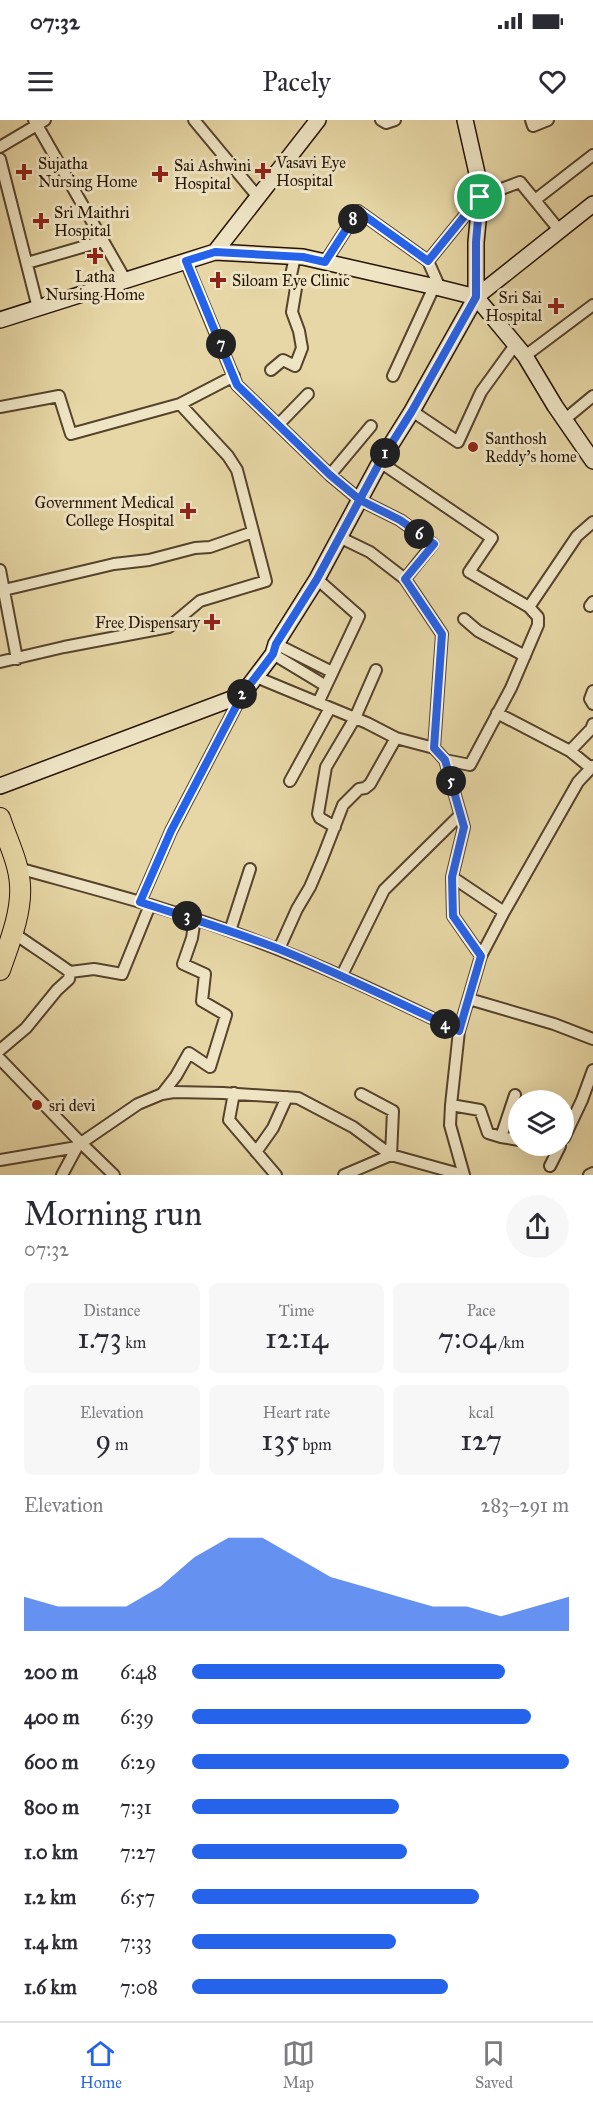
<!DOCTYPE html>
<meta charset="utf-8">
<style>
body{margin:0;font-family:"IM FELL Great Primer",serif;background:#f7f7f7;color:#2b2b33;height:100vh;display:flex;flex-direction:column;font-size:22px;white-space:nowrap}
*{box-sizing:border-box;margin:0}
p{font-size:20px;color:#7c7c81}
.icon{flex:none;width:33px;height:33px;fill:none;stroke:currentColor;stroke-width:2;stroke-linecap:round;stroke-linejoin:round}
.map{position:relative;height:1055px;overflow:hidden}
.drawer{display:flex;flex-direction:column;background:#fff;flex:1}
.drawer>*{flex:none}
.buttons{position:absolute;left:508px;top:970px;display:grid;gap:12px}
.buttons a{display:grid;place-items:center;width:66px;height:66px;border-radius:50%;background:#fff;box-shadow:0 6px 24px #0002;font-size:30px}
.pin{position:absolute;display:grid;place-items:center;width:51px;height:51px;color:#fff;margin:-26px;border:3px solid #fff;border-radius:50%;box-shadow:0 2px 6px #0007}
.km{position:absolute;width:30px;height:30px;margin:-15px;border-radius:50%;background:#222;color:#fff;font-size:16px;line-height:30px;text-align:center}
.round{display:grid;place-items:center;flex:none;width:63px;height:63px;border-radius:32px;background:#f7f7f7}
.headline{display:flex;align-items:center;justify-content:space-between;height:102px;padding:0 24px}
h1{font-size:33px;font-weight:600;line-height:45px}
.figures{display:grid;grid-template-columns:repeat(3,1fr);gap:9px;height:102px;padding:6px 24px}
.figures div{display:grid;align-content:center;border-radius:9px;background:#f7f7f7;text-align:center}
.figures b{font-size:30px;font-weight:600}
.figures small{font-size:16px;font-weight:400}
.figures p{font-size:16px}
.chart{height:168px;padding:12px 24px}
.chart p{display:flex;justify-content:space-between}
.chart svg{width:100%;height:108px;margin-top:6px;fill:#2563eb;opacity:.7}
ul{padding:0 24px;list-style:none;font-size:20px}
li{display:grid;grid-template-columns:96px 72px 1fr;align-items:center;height:45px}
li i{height:15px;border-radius:8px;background:#2563eb}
.status{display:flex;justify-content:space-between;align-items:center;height:42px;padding:0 30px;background:#fff;direction:ltr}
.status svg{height:16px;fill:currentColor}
header{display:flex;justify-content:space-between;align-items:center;height:78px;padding:0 24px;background:#fff;font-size:27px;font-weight:600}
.tab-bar{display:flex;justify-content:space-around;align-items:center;height:84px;border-top:2px solid #e1e1e2;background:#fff;font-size:16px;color:#7c7c81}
.tab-bar a{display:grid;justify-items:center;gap:3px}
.tab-bar .on{color:#2563eb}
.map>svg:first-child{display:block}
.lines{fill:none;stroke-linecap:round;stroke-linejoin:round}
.street-casing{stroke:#55432c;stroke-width:14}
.secondary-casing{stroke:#241203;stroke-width:18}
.highway-casing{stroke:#241203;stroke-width:22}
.street{stroke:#efe5c5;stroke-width:10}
.secondary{stroke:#efe5c5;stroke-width:15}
.highway{stroke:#e7d7a6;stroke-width:20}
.route-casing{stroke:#fff;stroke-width:12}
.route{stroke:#2563eb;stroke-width:8}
.poi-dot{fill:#8f2418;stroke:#efe5c5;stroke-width:2}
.labels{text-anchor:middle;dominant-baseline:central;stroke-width:6;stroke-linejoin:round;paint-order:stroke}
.poi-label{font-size:16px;fill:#241203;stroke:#efe5c5;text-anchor:start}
</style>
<div class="status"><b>07:32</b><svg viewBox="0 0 49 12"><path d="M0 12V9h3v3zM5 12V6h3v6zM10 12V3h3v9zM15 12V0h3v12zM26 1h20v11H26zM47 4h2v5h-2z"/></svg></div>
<header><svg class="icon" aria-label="menu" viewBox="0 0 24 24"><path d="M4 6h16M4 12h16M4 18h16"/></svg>Pacely<svg class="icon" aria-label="heart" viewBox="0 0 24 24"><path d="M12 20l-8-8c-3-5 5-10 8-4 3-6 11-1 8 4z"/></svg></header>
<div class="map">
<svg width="593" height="1055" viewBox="0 0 593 1055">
<rect width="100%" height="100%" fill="#e7d7a6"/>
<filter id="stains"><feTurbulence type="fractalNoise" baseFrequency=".00333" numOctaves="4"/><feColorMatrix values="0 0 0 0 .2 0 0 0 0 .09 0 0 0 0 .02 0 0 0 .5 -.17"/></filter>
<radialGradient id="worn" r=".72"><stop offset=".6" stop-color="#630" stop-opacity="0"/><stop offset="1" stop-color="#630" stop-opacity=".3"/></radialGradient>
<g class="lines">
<defs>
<path id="street" d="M45,0L37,5L126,161
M194,0L258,77
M381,0L386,3L395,0
M531,0L533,6L548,0
M0,27L37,5L34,0
M0,39L38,188
M535,80L593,35
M428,141L480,77L520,62L560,111
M186,142L237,265L330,355L360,380L400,400L433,424L405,459
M325,142L358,91L428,141L440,168
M27,143L103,121
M525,236L593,185
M271,250L283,240L295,246L302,228L299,211L292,192L296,168L291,155L295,137
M393,256L434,167
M180,284L234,256
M0,287L59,276L71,314L180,284L228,336L237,350L266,461L200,481L169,507L64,527L0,542
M412,291L458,322L481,272L515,225
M564,300L593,276
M278,305L308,274
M380,342L492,418L469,452L529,487L577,416L593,402
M330,355L371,306
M339,417L370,432L405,459L442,514L434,628
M0,450L17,539
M317,459L359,496L318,583
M4,470L114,444L149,440L195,428L210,427L253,412
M590,486L593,482
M464,499L478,511L525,536
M276,524L332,552
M273,534L326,566
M256,557L367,603L396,618L434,628L445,640L464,707L452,757
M593,571L590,579L593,584
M497,593L570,631
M445,640L470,645L511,568L538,505V497L529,487
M591,648L570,631L591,609L593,604
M290,661L330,588
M335,707L320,698L318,694L326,647L355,598L376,550
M18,748C97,770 177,790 254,820C324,846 392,879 459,911
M140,782L171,711L242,575
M230,811L250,749
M279,829L297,789L310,767L322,739L343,685L359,669L365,668L370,664L396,618
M481,836L504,792
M70,852L94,849L122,854L150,785
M342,855L384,770L460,695
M469,879L554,904L593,919
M0,930L26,908L57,870L69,859L70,852C51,838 32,826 12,812
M0,939L81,1023L77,1027L0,1040
M234,973L229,1000L276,1055
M162,974L176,956L189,933L210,947L226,895L202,881L205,854L183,844L192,818L195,798
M451,985L480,990L488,1013L501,1017L515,975
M501,1017L519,1020
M564,1018L582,980L593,950
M256,1032L273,1008L287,977
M550,1046L560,1026
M62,1055L77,1027
M114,1055L81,1023L138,984L162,974L174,972L223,973L298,978L353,1007L391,1035L393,991L361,974
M344,1055L391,1035L463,1055
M464,1055L450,1005L451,985L459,911L481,836L453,796L452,757L504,792L578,662L593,646
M589,1055L593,1053"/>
<path id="secondary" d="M465,0L481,71L476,122V177
M215,132L318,0
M0,200L215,132L303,137L440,168L476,177L525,236L555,286L593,341
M0,666L242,575L273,534L276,524L317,459L380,342L412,291L476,177L593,84"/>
<path id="highway" d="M0,698C7,720 19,742 20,765C22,793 9,824 0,850"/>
</defs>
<use href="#street" class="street-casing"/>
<use href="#secondary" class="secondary-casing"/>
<use href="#highway" class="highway-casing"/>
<use href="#street" class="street"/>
<use href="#secondary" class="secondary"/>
<use href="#highway" class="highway"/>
</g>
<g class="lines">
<defs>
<path id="route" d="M480,77L476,122V177L412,291L380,342L317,459L276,524L273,534L242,575L171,711L140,782C186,797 233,811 279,829C340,854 400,883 459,911L481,836L453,796L452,757L464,707L445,640L434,628L442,514L405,459L434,424L400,400L360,380L330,355L237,265L186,141L215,132L303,137L325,142L358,91L428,141L480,77"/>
</defs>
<use href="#route" class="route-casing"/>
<use href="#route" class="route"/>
</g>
<g class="poi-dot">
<path d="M260 42h6v6h6v6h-6v6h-6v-6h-6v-6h6z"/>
<path d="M21 43h6v6h6v6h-6v6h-6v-6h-6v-6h6z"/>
<path d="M157 45h6v6h6v6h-6v6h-6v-6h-6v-6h6z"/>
<path d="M38 92h6v6h6v6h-6v6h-6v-6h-6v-6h6z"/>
<path d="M92 127h6v6h6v6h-6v6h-6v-6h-6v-6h6z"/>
<path d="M215 151h6v6h6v6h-6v6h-6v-6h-6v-6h6z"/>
<path d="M553 177h6v6h6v6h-6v6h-6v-6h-6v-6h6z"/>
<circle cx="473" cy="327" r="6"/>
<path d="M185 382h6v6h6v6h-6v6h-6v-6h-6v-6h6z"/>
<path d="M209 493h6v6h6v6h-6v6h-6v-6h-6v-6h6z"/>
<circle cx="37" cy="985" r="6"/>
</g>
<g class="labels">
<g class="poi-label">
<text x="276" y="42">Vasavi Eye<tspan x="276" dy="18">Hospital</tspan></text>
<text x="38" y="43">Sujatha<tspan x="38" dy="18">Nursing Home</tspan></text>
<text x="174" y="45">Sai Ashwini<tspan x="174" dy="18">Hospital</tspan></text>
<text x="54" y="92">Sri Maithri<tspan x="54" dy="18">Hospital</tspan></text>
<text x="95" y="156" text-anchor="middle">Latha<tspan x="95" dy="18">Nursing Home</tspan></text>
<text x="232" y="160">Siloam Eye Clinic</text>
<text x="542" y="177" text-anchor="end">Sri Sai<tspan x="542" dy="18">Hospital</tspan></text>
<text x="485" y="318">Santhosh<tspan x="485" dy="18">Reddy's home</tspan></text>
<text x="174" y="382" text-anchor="end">Government Medical<tspan x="174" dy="18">College Hospital</tspan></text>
<text x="200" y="502" text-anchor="end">Free Dispensary</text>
<text x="49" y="985">sri devi</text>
</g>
</g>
<rect width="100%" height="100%" filter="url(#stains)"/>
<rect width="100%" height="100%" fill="url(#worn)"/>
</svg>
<div class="buttons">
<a><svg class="icon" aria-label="layers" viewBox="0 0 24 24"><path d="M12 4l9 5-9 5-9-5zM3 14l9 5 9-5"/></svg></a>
</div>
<div class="pin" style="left:480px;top:77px;background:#1e9e55"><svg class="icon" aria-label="arrive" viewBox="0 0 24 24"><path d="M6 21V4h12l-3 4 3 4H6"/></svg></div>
<b class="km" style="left:385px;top:333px">1</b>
<b class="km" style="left:242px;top:574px">2</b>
<b class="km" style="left:187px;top:796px">3</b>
<b class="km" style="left:445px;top:904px">4</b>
<b class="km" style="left:451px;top:661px">5</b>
<b class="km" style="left:419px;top:414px">6</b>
<b class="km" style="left:221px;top:224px">7</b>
<b class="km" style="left:353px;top:99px">8</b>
</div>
<section class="drawer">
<div class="headline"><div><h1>Morning run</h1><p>07:32</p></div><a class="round"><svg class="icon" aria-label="share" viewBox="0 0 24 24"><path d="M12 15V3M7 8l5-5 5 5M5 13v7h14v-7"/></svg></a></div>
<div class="figures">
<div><p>Distance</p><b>1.73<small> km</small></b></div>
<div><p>Time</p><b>12:14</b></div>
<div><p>Pace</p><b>7:04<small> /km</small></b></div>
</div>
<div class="figures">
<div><p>Elevation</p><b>9<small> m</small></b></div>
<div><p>Heart rate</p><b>135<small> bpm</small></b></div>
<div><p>kcal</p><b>127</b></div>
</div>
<div class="chart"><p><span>Elevation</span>283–291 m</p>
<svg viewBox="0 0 160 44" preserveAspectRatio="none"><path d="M0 44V30L10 34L20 34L30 34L40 26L50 14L60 6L70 6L80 14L90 22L100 26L110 30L120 34L130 34L140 38L150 34L160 30V44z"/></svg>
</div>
<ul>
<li><b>200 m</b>6:48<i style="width:83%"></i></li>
<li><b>400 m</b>6:39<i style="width:90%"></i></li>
<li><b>600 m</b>6:29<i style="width:100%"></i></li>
<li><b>800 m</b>7:31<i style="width:55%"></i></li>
<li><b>1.0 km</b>7:27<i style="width:57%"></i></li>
<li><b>1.2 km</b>6:57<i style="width:76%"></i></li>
<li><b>1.4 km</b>7:33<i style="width:54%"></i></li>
<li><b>1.6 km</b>7:08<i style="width:68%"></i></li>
</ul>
</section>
<nav class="tab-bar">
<a class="on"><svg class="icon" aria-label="home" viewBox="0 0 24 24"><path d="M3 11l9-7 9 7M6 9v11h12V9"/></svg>Home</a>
<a><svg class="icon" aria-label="map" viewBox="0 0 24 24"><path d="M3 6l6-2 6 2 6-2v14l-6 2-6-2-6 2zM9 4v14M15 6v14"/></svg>Map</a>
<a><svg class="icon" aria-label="saved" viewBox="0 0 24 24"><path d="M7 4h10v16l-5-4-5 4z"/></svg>Saved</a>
</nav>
